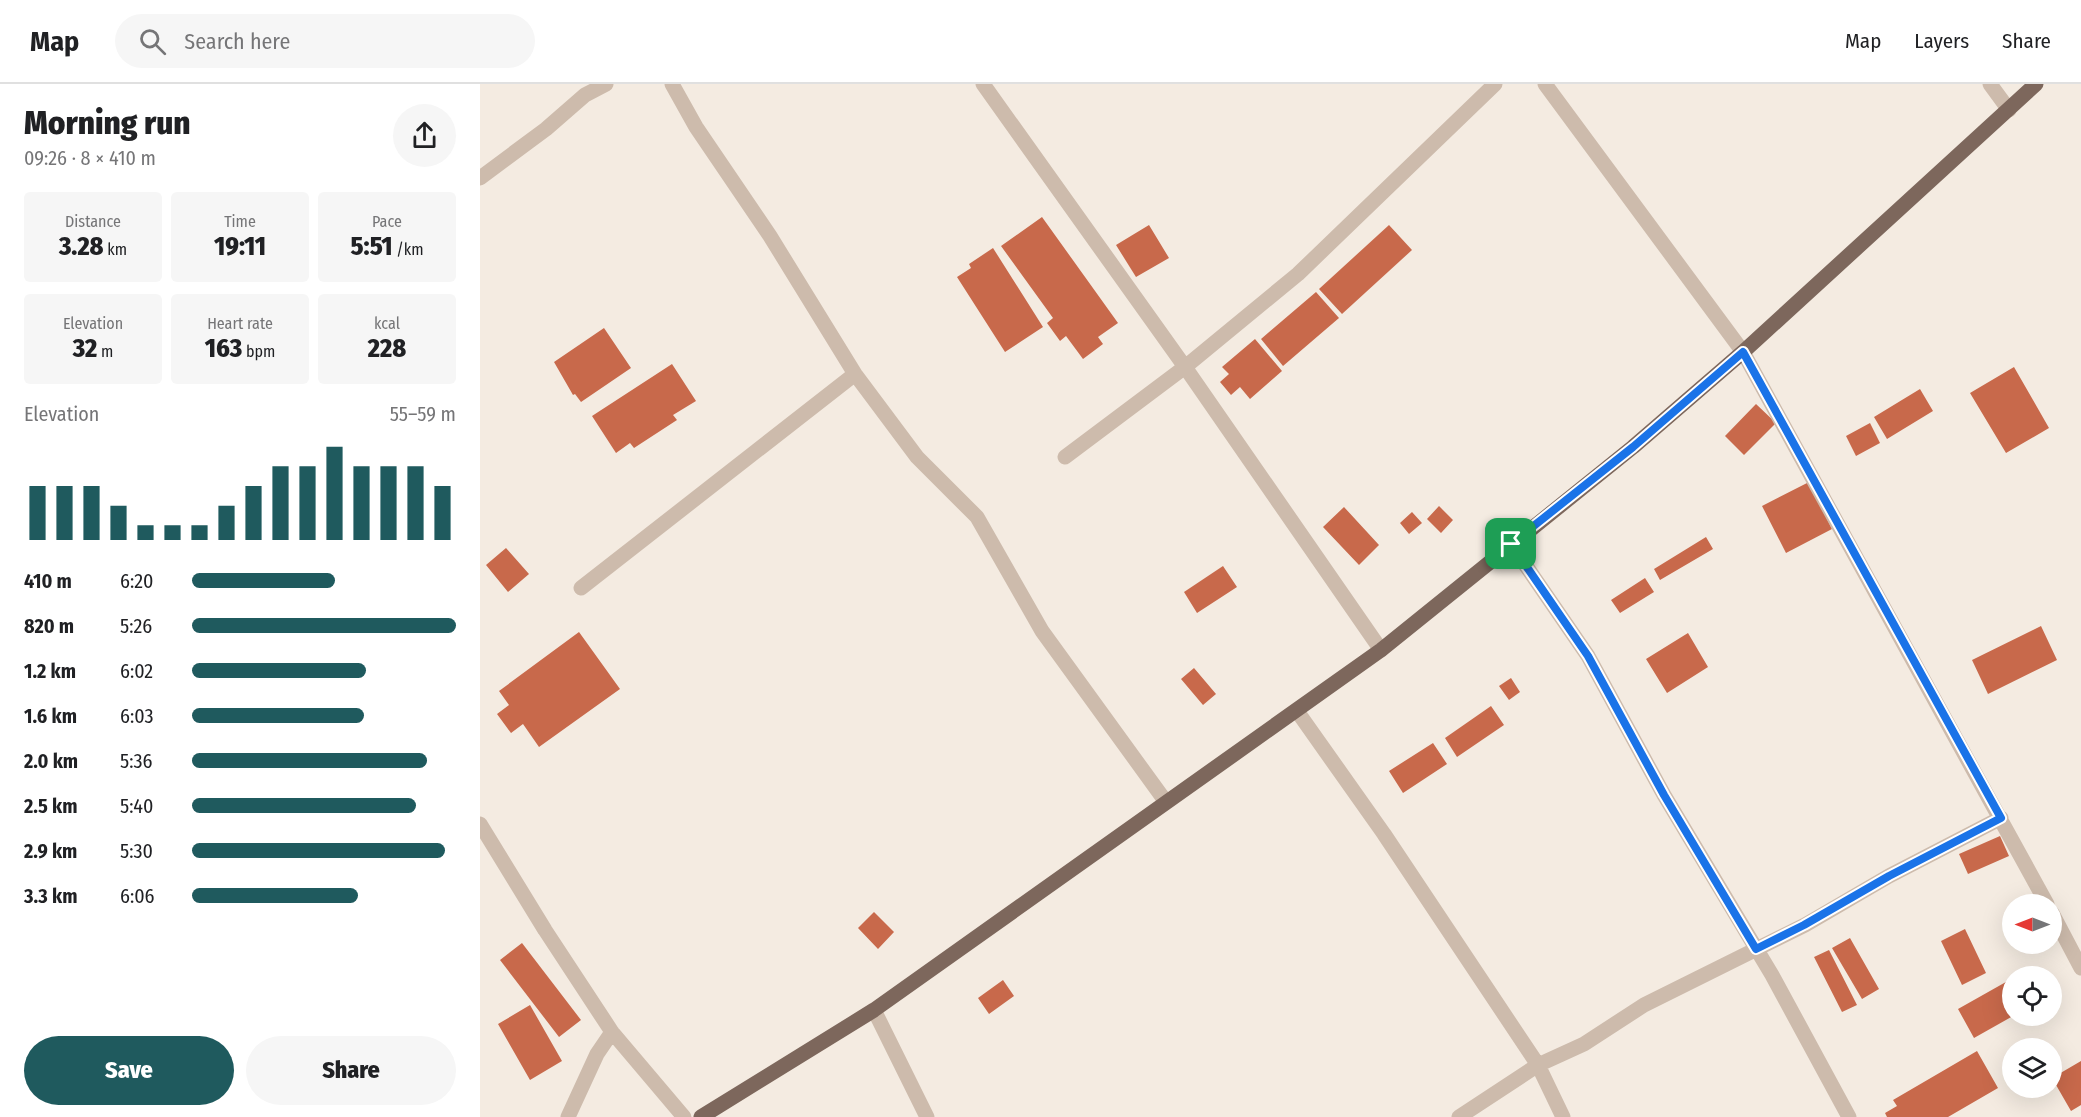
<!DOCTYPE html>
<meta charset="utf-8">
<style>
body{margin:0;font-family:"Fira Sans Condensed",sans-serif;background:#f6f6f6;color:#202124;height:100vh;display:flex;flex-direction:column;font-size:22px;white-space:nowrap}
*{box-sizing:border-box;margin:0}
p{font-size:20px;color:#757577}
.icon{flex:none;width:33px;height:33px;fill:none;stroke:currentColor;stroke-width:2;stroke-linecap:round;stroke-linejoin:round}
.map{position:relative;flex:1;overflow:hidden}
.sheet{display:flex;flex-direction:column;background:#fff;width:480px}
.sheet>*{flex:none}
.needle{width:39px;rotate:270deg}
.fabs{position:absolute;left:1522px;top:810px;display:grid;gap:12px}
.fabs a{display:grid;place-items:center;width:60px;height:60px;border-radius:50%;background:#fff;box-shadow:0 6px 24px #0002;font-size:30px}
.pin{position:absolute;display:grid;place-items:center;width:51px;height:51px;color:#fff;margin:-26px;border-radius:12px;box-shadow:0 3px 9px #0006}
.round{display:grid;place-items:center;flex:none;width:63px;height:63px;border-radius:32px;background:#f6f6f6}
.summary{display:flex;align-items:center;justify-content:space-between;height:102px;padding:0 24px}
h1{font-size:33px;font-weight:800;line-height:45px}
.metrics{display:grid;grid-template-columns:repeat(3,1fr);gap:9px;height:102px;padding:6px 24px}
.metrics div{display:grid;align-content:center;border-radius:6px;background:#f6f6f6;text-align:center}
.metrics b{font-size:26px;font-weight:800}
.metrics small{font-size:16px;font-weight:400}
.metrics p{font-size:16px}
.chart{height:168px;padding:12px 24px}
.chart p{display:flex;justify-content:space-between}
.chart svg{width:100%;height:108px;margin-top:6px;stroke:#1f5a5e;stroke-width:6}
.primary-button{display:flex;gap:12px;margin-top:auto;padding:12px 24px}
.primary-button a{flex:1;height:69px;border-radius:36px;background:#1f5a5e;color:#fff;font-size:24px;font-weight:800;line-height:69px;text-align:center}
.primary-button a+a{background:#f6f6f6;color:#202124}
ul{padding:0 24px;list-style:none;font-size:20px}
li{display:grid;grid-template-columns:96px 72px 1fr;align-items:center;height:45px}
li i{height:15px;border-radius:8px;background:#1f5a5e}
header{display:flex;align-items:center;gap:36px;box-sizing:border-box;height:84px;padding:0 30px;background:#fff;border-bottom:2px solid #e0e0e0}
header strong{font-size:28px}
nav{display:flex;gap:33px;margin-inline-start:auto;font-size:21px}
.search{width:420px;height:54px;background:#f6f6f6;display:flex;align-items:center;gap:15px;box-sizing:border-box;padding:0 21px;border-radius:33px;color:#757577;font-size:22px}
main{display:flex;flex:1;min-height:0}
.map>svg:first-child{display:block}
.building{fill:#c8694b}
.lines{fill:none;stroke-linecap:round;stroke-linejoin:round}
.minor{stroke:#cdbbac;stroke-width:15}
.major{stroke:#7d675c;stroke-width:15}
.route-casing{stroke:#fff;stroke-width:12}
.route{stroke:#1a73e8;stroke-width:8}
</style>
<header>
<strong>Map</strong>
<div class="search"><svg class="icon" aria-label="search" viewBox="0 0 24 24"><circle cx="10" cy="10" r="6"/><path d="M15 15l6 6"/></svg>Search here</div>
<nav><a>Map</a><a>Layers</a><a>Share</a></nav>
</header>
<main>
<section class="sheet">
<div class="summary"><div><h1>Morning run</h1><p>09:26 · 8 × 410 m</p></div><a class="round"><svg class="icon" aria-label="share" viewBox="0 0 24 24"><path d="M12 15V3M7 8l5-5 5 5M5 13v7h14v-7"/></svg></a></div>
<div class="metrics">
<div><p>Distance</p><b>3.28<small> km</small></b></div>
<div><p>Time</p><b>19:11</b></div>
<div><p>Pace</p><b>5:51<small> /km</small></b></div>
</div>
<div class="metrics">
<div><p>Elevation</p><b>32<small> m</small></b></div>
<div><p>Heart rate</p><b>163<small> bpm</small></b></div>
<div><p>kcal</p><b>228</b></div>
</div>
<div class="chart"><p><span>Elevation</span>55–59 m</p>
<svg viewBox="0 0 160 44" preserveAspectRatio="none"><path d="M5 44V22M15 44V22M25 44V22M35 44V30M45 44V38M55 44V38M65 44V38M75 44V30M85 44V22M95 44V14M105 44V14M115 44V6M125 44V14M135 44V14M145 44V14M155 44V22"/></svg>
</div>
<ul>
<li><b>410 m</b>6:20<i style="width:54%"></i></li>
<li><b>820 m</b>5:26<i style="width:100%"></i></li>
<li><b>1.2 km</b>6:02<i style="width:66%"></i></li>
<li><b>1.6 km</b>6:03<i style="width:65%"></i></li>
<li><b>2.0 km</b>5:36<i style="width:89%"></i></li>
<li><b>2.5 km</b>5:40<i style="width:85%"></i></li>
<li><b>2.9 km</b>5:30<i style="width:96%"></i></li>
<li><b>3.3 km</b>6:06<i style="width:63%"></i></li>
</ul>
<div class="primary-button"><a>Save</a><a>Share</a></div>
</section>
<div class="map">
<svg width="1601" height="1033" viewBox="0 0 1601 1033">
<rect width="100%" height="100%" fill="#f4ebe1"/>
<path class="building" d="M562,133L638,239L618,253L623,260L603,275L586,252L580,257L567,239L573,234L521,162Z
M669,141L689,174L656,193L636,161Z
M909,141L932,166L862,230L839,205Z
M513,164L563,243L525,268L477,193L491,184L489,180Z
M836,208L859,234L803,282L781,255Z
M124,244L151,284L101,318L95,310L93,311L74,278Z
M775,255L802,287L770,315L760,303L751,311L740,298L749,290L742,283Z
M192,280L216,317L193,331L197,336L154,364L150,359L136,369L112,332Z
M1534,283L1569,344L1526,369L1490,309Z
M1440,305L1453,327L1407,355L1394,333Z
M1276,320L1296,339L1264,371L1245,352Z
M1390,339L1400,359L1376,372L1366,352Z
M1329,398L1352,445L1306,469L1282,422Z
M959,422L973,436L961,449L947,435Z
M864,423L899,461L879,481L843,443Z
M932,428L942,439L929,450L920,439Z
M1226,453L1233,465L1180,496L1174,485Z
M26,464L49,490L28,508L6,481Z
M743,482L757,503L717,529L704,508Z
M1165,494L1174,508L1140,529L1131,516Z
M1561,542L1577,576L1508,610L1492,576Z
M99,548L140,605L59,663L43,640L31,649L17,630L29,621L19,607Z
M1208,549L1228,583L1187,609L1166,575Z
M714,584L736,610L723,621L701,595Z
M1031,594L1040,608L1029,616L1019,602Z
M1011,622L1024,641L977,673L965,654Z
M953,659L967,680L923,709L909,687Z
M1520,752L1529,772L1488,790L1479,770Z
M394,828L414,848L398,865L378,844Z
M1485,845L1506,889L1482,901L1461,857Z
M1370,854L1399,905L1382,915L1352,864Z
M42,859L101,936L79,953L20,876Z
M1349,866L1377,921L1362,928L1334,873Z
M1533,894V932L1494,954L1478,925Z
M523,896L534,912L509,930L498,914Z
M50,921L82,977L50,996L18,940Z
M1497,967L1518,1004L1468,1033H1407L1405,1029L1417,1022L1413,1016Z
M1601,977V1021L1591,1027L1572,994Z"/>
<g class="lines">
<path class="minor" d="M192,0L216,43L290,152L375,290L437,373L497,433L562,547L686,718
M503,0L705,283L901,566
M1065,0L1263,268L1567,820
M1510,0L1529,26
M0,94L66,45L105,11L126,0
M585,373L705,283L818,190L1015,0
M1031,460L1108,572L1184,711L1292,891L1369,1033
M101,504L375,290
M817,627L904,750L1058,981L1083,1033
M0,740L65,846L132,948L204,1033
M1572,829L1601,884
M394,926L447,1033
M88,1033L117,970L132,948
M979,1033L1058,981L1104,960L1164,921L1325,841L1409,792L1521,734"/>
<path class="major" d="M221,1033L394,926L901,566L1153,363L1263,268L1556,0"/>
</g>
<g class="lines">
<defs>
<path id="route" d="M1263,268L1521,734L1409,792L1324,841L1276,865L1184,711L1108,572L1031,460L1153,363Z"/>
</defs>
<use href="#route" class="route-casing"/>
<use href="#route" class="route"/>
</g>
</svg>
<div class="fabs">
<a><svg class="needle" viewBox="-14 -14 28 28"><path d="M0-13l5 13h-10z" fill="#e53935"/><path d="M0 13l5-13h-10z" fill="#757577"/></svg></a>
<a><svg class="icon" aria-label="locate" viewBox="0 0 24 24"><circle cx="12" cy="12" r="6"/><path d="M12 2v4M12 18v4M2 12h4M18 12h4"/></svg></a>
<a><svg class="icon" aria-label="layers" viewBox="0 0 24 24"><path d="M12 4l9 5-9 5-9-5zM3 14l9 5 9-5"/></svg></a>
</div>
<div class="pin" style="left:1031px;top:460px;background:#1e9e55"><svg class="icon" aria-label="arrive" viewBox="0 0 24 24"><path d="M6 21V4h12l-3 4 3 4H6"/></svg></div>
</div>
</main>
